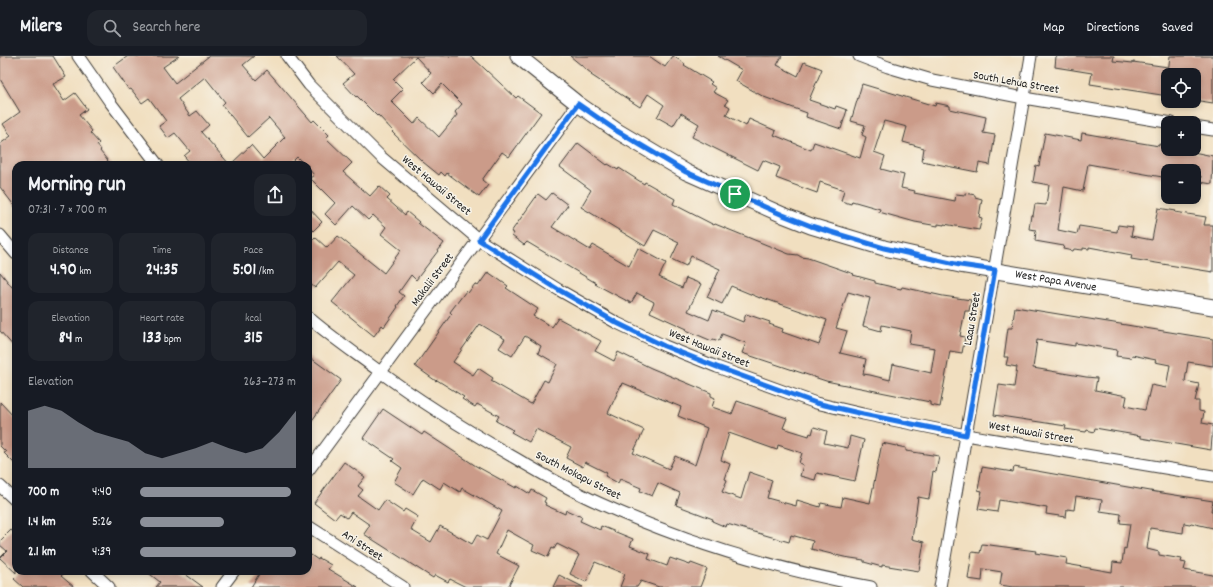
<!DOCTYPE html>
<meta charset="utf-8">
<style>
body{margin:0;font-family:Dekko,sans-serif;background:#20242c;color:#f1f3f6;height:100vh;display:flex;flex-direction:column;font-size:15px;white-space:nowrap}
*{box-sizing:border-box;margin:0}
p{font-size:13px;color:#9ea1a6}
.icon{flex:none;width:22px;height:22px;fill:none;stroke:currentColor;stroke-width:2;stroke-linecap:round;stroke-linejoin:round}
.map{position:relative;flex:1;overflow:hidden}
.details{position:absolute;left:12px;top:105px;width:300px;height:414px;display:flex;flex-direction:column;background:#171b24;border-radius:12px;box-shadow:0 2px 6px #0003}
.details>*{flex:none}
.controls{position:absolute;left:1161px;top:12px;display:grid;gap:8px}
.controls a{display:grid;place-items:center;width:40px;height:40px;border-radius:8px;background:#171b24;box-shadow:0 2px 6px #0003;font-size:20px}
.pin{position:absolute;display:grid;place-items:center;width:34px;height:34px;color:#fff;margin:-17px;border:2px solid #fff;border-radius:50%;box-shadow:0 1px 4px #0007}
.round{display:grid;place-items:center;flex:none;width:42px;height:42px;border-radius:12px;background:#20242c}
.summary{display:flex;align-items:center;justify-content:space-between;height:68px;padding:0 16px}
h1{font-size:22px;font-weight:800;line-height:30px}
.stats{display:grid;grid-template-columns:repeat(3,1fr);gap:6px;height:68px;padding:4px 16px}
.stats div{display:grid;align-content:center;border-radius:10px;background:#20242c;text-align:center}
.stats b{font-size:17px;font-weight:800}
.stats small{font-size:11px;font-weight:400}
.stats p{font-size:11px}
.chart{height:112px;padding:8px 16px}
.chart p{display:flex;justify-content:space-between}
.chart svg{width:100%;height:72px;margin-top:4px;fill:#8c9099;opacity:.7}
ul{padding:0 16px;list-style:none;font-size:13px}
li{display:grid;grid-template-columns:64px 48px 1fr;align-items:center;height:30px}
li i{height:10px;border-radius:5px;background:#8c9099}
header{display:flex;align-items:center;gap:24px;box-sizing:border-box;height:56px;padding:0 20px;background:#171b24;border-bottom:1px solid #363941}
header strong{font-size:19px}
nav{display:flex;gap:22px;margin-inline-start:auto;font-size:14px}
.search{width:280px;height:36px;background:#20242c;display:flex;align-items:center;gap:10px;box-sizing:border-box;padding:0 14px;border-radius:12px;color:#9ea1a6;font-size:15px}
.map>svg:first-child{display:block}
.building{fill:#cb9b89;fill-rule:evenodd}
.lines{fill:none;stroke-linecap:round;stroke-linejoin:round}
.street-casing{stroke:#3c3935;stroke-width:13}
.secondary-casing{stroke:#3c3935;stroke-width:17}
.street{stroke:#fff;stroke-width:11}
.secondary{stroke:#fff;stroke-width:15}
.route-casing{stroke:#fff;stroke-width:8}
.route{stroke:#1a73e8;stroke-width:5}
.labels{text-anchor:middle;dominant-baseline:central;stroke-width:3;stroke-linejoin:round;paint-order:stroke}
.street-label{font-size:12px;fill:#1c1c1c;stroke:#f7f3e8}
</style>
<header>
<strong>Milers</strong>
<div class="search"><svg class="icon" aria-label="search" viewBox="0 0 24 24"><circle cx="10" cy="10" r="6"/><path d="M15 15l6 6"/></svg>Search here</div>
<nav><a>Map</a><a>Directions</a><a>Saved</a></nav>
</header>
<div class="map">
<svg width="1213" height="531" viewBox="0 0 1213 531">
<rect width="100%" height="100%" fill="#f7f3e8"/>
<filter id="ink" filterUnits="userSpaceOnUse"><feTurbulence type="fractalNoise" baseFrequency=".025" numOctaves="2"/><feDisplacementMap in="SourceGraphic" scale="8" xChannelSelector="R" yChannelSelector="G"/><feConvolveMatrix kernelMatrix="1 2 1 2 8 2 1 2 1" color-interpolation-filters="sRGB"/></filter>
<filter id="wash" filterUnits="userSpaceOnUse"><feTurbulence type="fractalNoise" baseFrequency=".012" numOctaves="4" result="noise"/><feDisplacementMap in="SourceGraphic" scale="16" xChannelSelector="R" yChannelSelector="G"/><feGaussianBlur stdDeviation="0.9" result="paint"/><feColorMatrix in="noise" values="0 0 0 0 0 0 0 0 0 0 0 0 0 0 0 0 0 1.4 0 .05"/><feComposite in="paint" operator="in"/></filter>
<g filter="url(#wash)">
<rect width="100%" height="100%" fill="#f1dfc0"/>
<g id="blocks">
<path class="building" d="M0,0H53L66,21L53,28L64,45L75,37L87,53L79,59L92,75L90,77L99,87L97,89L101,94L100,95L111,109H16V152L0,131V88L11,80L3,68L20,56L0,23Z
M128,0H179L163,11L175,27L209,0H254L243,9L256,24L267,14L312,66L314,64L329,79L326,82L352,107L343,116L370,140L379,130L390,140L387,143L405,159L407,156L419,166L418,167L444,187L416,224L411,219L399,236L404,240L397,250L398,251L384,271L382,269L374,280L332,246L354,219L338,206L315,232L308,226V189L315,181L327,192L338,180L384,217L401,194L381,178L386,171L373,159L368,164L353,150L336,169L325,158L335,147L310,122L314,119L308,112V109H305L297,101L289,109H230L251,89L263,103L285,81L269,62L248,81L222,49L225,46L205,21L178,43L190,60L197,55L209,69L201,76L230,109H192L184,100L190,95L175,77L168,82L159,70L166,65L149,42L142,47L131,33L129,34L113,11Z
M337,0H471L516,42L518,40L541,57L509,101L502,96L482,124L488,129L479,141L447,117L445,120L441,116L439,119L423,106L392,76L393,75L378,59L377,60L357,40L356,41L343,27L354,18ZM416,1L431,17L423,26L434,37L442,28L462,48L455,56L457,59L439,81L419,62L414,68L391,45L403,33L393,23Z
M570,0H649L665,11L673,0L685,8L684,9L712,26L710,28L716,32L713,36L728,44L725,48L730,51L726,59L746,70L749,63L776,75L774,79L811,94L814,86L860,102L866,81L862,79L865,69L851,65L862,28L935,50L936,47L950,50V53L986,61L983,77L995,79L990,109L979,107L977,116L922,105L924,92L903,86L907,71L884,65L874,96L885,100L881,113L904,119L901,132L915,135L914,137L955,145L956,138L965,139V137L975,139V141L982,143L979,161L982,162L979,174L944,168V169L938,168V170L915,166L879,156L880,153L852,145L851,148L841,145L844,134L820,126L817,137L792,128L776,122L780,111L763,104L758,114L692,81L699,68L681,57L673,70L657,61L664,49L648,38L640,51L591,19L592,18Z
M718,0H782L777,9L798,20L804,6L822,13L809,44L835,53L836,50L847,54L841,73L806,61L807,57L764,41L736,25L742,14Z
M1056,0H1114L1113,5L1133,7V6L1168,11V17L1170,0H1213V47L1194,44V19H1168V40L1090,28L1092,17L1055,11Z
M1045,77L1081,84L1082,77L1159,90V88L1168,90V93H1189L1188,95L1213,100L1212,128L1200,126L1201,120L1194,119V115H1168V122L1088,108L1083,135L1064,131L1058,174L1077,178L1079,170L1117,176L1118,169L1133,171L1131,180L1152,184L1158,152L1176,155L1175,156L1206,161L1204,169H1213V216L1131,203L1132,199L1089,191V193L1083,192V194L1074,193L1073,195L1063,193L1064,190L1035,185L1036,174L1029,173L1031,159L1033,160L1035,148L1046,149L1049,129L1033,126L1036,109L1039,110Z
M578,87L607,109L608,108L618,114L619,112L644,128L645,126L675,143L673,148L714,169L715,168L789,198L798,199L801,201L808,202L854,218L853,219L875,225V227L901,233L902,231L943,240L971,244L969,255H965L960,280L965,281L962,297L950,295L940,351L930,349V346L826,325L742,297L746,287L722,278L719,285L713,283L712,285L686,274L687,273L650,256L654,246L637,237L631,247L595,228L596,227L527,186L524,189L512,180L514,177L511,176L538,138L546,144L552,137L568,149L552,171L590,194L593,189L629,210L638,192L666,207L659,221L682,232L686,222L701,228L688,255L709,264L713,254L743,266L746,258L770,266L769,268L783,273L782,276L819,289L827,264L760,241V242L731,230L722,248L707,241L720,213L691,200L686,210L671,203L679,186L654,174L645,190L581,151L591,134L560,111ZM848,236L870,242L863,270L881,275L882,269L911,275L909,288L935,292L931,317L893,308L890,324L870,319L863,318L866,303L840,297L847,275L836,272Z
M308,151L322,166L313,175L308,170Z
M0,216L16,236V293L0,275Z
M488,216L508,230L506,232L538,253L533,260L552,271L558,262L601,285L595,295L614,305L618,296L651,312L711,337V340L715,342L712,351L732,358L737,345L787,362L783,372L809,380L810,377L812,378L814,371L827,375L824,387L848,392L850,380L864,384L855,425L817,417L815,424L800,420L803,409L799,407L802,397L778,389L777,394L729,377L721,404L730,408L725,423L727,424L722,436L741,443L749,416L772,424L767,442L796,450L797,444L820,451L821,447L841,451L843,441L870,447L882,387L906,392V395L939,400L936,416L933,415L929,443L918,441L912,483L924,486L919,515L882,509V511L864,506V504L844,501L811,493L813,485L791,479L789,486L727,468L726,471L712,465L713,463L676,449L680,437L658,427L652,440L640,435L641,432L620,423L618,427L605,420L607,417L585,406L583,411L566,402L571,391L536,373L529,386L511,376L513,374L496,365L499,360L477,348L475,351L462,343L464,341L437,324L436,325L415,310L450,260L452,258L450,256L466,235L468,237L475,228L478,230ZM480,268L505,283L499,292L512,300L525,280L541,290L538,297L557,308L548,326L544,324L531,348L491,325L493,322L478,312L473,319L453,306ZM623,327L681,351L678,360L707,372L695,409L675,400L669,413L633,397L644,374L608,357L621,329L622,330Z
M1015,251L1213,283V310L1188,306L1185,325L1199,328L1195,345H1199V355L1204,356L1202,367L1213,369L1211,394L1141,382V380L1095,372L1094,376L1087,374L1086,376L1065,373L1066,370L994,359L999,329L1014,331L1017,311L1006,309L1008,301H1004L1008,272H1012ZM1037,284L1075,290V287L1117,294L1116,300L1131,302L1132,299L1156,304L1155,306L1170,309L1166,332L1151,329L1145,354L1125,350L1127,340L1095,334L1097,322L1086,321L1033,312Z
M308,300L341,324L308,370Z
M0,346L16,363V409L4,397L6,396L0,390Z
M383,353L422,379L424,376L476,410L516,432L517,430L530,438L532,434L546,442L544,446L546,447L545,449L565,458L566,454L582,461L580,465L600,474L601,470L633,483L630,490L650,498L648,503L667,510L670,502L690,509L691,507L707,513L700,531H659L641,525L637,531H620L625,518L595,506L586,526L570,518L579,499L557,488L554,493L552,492L548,501L532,494L534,489L507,474L496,498L519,510L508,531H466L450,523L448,526L435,519L433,522L364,478L370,469L351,456L347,462L340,457L335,463L314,447L344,406L365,421L358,430L363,434L358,440L378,454L385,444L403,456L405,453L418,461L411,474L431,486L440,470L472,488L477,479L487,484L502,455L462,432L460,436L444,426L440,433L423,422L413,438L394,426L402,412L392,405L394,403L363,382Z
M982,411L1013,416L1014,411L1156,436L1213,445L1211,455H1213V472L1191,467L1190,468L1184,467L1183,477L1150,472L1147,493L1159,496V499L1182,503L1181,506L1186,507L1184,514L1213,519V531H1013L1000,529L1002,516L983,513L982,525L968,523L972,496L980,497L982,488L1036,495L1035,497L1067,502L1066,508L1112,516L1113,506L1122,507L1124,492L1126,493L1130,468L1120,467L1121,458L1100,455L1102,444L1076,440L1074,454L1067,453L1066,461L1046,458L1047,452L999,444L997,456L978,453L982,435L978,434Z
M11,474L16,478V517L0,502L7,495L0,489V485Z
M308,497L318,504L319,502L331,509L328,513L358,531H251L261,515H308Z
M22,515H66L61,520L74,531H23L14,523Z
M146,515H181L203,531H156L160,526Z
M559,519L583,531H553Z"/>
</g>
</g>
<g filter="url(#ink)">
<use href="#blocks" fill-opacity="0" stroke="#3c3935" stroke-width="1"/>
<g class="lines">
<defs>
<path id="street" d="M78,0L110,46L158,109
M287,0L309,29L381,101L479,184L559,234L617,267L665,290L717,311L816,347L863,358L966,379L1213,420
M859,0L888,11L932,24L1024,42L1172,67
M1194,71L1213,74
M0,179L16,198
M308,261C330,280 355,297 379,315C422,347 468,375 515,402C542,418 570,434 599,447C685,486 778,514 871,531
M308,415L578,48
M0,430L16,445
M308,470L403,531
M92,515L109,531
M222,531L234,515
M940,531L1031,0"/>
<g id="secondary">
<path id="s1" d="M518,0L578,48L617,75L686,116L783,159L811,170L884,192L960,209L1213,251"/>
</g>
</defs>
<use href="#street" class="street-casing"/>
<use href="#secondary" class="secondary-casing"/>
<use href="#street" class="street"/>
<use href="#secondary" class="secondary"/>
</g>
</g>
<g class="lines" filter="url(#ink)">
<defs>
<path id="route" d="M578,48L617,75L686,116L783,159L811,170L884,192L960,209L995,214L966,379L863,358L816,347L717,311L664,290L617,267L559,234L479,184Z"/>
</defs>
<use href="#route" class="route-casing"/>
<use href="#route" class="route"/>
</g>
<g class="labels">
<g class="street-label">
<text transform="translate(1016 27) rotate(10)">South Lehua Street</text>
<text transform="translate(436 130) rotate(40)">West Hawaii Street</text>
<text transform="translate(433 224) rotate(-53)">Makalii Street</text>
<text stroke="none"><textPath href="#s1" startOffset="592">West Papa Avenue</textPath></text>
<text transform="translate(973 263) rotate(-80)">Laau Street</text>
<text transform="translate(709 293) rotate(22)">West Hawaii Street</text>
<text transform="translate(1031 377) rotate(10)">West Hawaii Street</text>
<text transform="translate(578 420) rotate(27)">South Mokapu Street</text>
<text transform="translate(362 490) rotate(33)">Ani Street</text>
</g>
</g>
</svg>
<div class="controls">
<a><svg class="icon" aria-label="locate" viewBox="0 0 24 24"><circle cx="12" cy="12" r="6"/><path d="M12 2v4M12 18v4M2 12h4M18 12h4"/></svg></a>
<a>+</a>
<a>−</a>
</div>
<div class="pin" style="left:735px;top:138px;background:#1e9e55"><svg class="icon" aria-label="arrive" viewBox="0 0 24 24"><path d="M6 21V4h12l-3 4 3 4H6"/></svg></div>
<section class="details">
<div class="summary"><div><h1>Morning run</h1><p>07:31 · 7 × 700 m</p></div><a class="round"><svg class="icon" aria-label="share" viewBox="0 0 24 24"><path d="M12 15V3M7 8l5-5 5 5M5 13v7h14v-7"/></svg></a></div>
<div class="stats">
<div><p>Distance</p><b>4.90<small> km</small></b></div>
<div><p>Time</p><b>24:35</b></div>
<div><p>Pace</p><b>5:01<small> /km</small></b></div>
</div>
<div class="stats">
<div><p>Elevation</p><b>84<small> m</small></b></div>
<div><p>Heart rate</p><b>133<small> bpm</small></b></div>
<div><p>kcal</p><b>315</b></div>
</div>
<div class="chart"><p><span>Elevation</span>263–273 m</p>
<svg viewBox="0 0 160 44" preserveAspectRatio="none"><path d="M0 44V9L10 6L20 9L30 16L40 22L50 25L60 28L70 35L80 38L90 35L100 32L110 28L120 32L130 35L140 32L150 22L160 9V44z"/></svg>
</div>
<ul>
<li><b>700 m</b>4:40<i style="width:97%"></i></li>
<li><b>1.4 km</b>5:26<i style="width:54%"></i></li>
<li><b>2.1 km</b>4:39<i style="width:100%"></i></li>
</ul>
</section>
</div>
